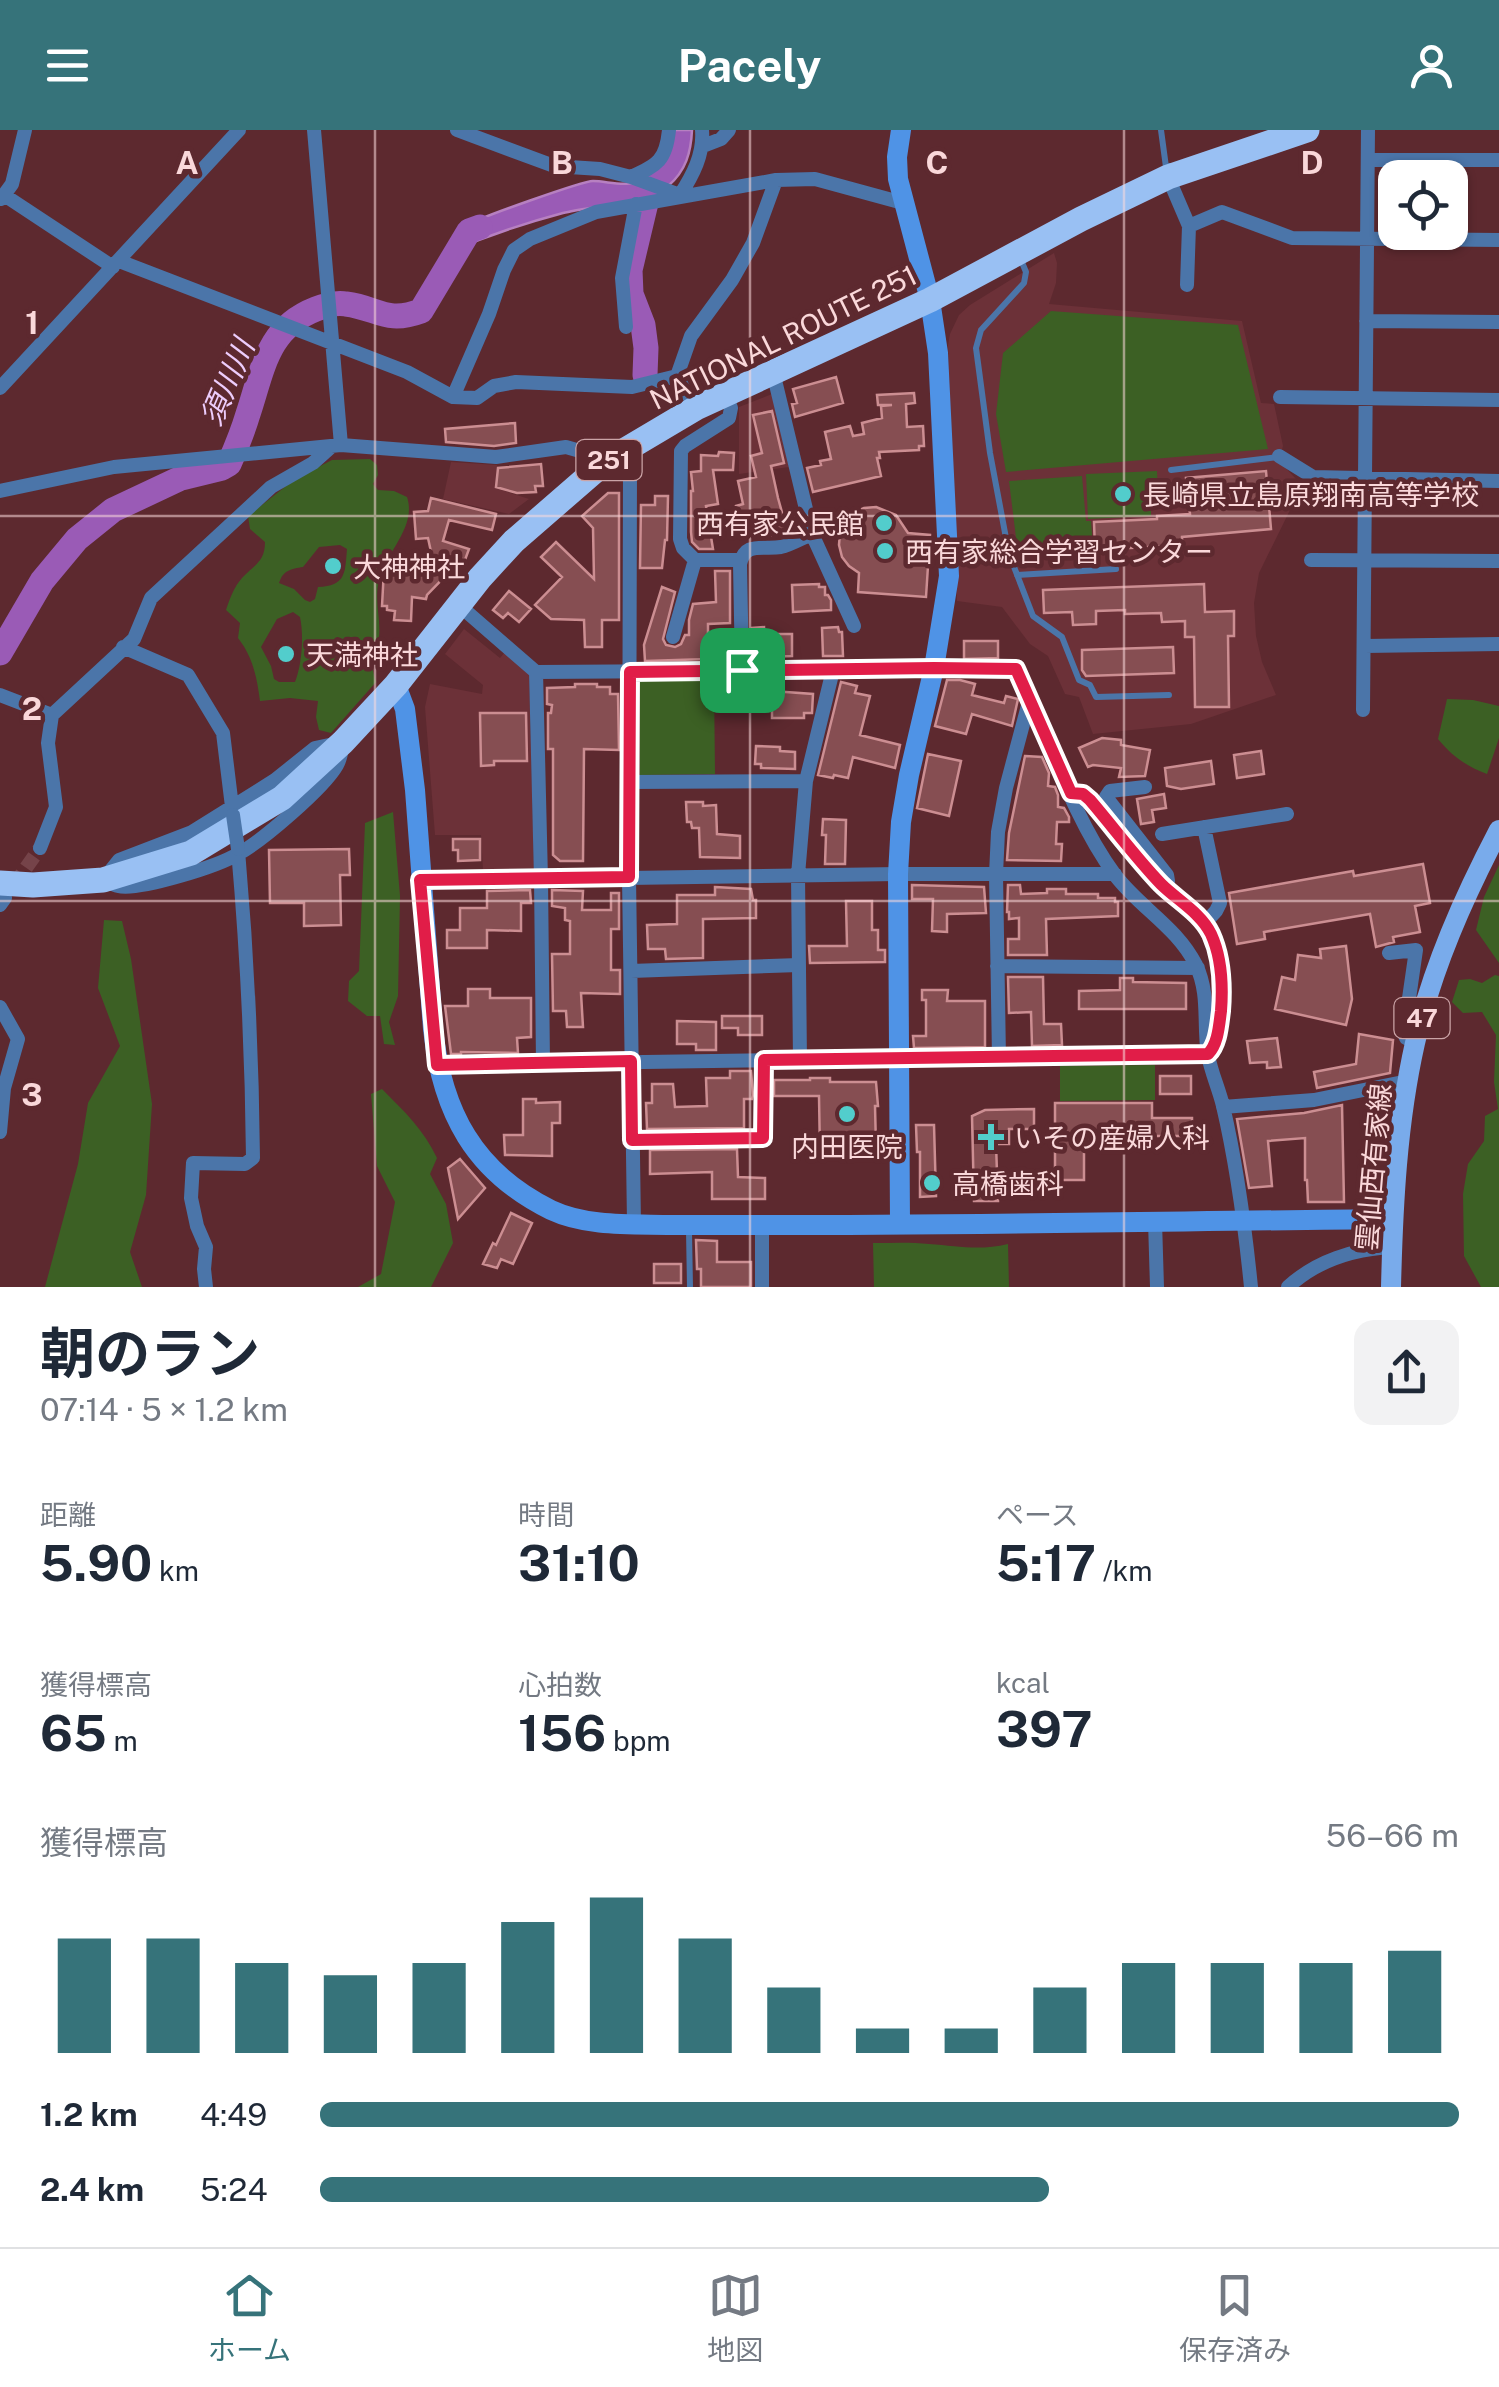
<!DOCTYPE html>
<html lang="ja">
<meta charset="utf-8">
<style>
body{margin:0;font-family:"Public Sans","Noto Sans JP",sans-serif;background:#f2f2f3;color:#1f2937;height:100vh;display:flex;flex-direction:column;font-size:38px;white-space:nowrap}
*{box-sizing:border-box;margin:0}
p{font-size:32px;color:#747a83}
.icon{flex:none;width:55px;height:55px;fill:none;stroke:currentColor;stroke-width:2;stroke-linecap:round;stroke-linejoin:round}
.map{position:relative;height:1157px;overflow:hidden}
.details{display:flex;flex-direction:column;background:#fff;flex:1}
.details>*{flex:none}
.fabs{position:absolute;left:1378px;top:30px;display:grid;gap:20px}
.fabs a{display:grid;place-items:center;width:90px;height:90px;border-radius:20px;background:#fff;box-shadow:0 2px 8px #0004;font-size:50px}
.pin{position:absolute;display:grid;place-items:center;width:85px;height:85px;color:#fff;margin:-42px;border-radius:20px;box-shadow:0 5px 15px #0006}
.round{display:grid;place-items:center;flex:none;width:105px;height:105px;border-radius:20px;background:#f2f2f3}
.headline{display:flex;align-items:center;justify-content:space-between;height:170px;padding:0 40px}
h1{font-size:55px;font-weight:700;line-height:75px}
.figures{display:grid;grid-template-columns:repeat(3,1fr);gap:15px;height:170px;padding:10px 40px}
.figures div{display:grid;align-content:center}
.figures b{font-size:50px;font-weight:700}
.figures small{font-size:28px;font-weight:400}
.figures p{font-size:28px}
.chart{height:280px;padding:20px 40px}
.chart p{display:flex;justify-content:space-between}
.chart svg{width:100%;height:180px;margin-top:10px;stroke:#36737a;stroke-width:6}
ul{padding:0 40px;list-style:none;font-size:32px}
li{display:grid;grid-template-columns:160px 120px 1fr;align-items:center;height:75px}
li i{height:25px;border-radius:12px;background:#36737a}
header{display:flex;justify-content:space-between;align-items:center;height:130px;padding:0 40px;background:#36737a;color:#fff;font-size:45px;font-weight:700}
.tab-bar{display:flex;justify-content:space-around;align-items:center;height:140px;border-top:2px solid #e0e1e3;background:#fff;font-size:28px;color:#747a83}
.tab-bar a{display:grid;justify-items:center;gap:5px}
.tab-bar .active{color:#36737a}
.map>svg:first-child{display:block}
.built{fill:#6c3138}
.green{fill:#3c6024;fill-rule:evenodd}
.water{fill:#9a5bb6;stroke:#b780c1;stroke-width:2.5}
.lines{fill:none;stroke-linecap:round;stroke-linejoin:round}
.river{stroke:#9a5bb6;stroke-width:25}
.building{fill:#864e52;stroke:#cc8e92;stroke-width:2.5}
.street-tunnel{stroke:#754349;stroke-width:14;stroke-dasharray:14 7;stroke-linecap:butt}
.lane{stroke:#4b75a9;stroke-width:6}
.street{stroke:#4b75a9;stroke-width:14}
.secondary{stroke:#4f93e6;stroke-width:20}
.primary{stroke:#79abeb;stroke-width:20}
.highway{stroke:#99c0f3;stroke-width:25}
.street-bridge{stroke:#4b75a9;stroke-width:14}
.route-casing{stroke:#fff;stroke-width:20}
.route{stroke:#e11d48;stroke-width:12}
.grid{fill:none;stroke:#fad8da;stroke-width:2.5;stroke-opacity:0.55}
.poi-dot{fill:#52cdcc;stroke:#5d292f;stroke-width:4}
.labels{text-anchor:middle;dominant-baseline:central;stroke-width:9;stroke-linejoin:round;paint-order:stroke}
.shield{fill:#5d292f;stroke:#cba4a7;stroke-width:2.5}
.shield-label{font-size:25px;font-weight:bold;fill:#fad8da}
.street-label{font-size:28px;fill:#fad8da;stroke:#5d292f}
.poi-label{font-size:28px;fill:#fad8da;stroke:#5d292f;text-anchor:start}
.water-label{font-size:30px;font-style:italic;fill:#edcdfc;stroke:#5d292f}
.grid-label{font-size:32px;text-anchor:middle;font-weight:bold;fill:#fad8da;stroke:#5d292f;stroke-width:9;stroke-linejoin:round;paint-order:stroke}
</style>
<header><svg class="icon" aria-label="menu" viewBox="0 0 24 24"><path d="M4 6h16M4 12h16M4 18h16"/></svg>Pacely<svg class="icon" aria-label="person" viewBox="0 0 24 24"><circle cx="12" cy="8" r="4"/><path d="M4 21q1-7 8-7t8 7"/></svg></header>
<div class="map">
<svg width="1499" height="1157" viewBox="0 0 1499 1157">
<rect width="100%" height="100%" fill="#5d292f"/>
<path class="built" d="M1054,123L1057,133L1056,153L1049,174L1242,191L1261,273L1274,274L1283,316L1279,331L1296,349L1290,380L1259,443L1254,473L1256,506L1262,532L1276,565L1191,594L1093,604L1079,567L1065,564L1048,526L1030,514L1002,477L957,471L948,215L950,204L959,185L970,175Z
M772,264L789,337L739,344V277Z
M451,332L497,335L495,358L529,369L509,384L443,369Z
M464,499L500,528L505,522L529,544L534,738L483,740L481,705H435L425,577L430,554L482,564L483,555L445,524Z"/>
<path class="green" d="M1051,181L1238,195L1268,319L1006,342L996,284L1003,223Z
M370,329L377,335L378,345L373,354L378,360L394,361L407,367C417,397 386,422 379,450C374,472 381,487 379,507L369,516V526L376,552L331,603L319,600L316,587L318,571L290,568L260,571C257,548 253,527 238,508L240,493L226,480C230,468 234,457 242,448C254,435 265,432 265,412L250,399L248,386L295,349L332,330ZM340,415L347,419C345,443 346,456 318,457L315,469L310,472L305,470L294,459L279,453C283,440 291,439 303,437L319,417ZM293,482L300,487C304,506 302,534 295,552H279L274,549L271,536L261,517L277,489Z
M1157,341L1159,379H1151V386L1088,389L1086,344Z
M1082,346L1086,391H1091L1093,419L1018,424L1009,351Z
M714,550L715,644L640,645V551Z
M1447,569L1473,570L1499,576V608L1487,644C1466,636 1453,627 1438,609Z
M393,682L400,766L398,866L389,892L395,915L384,914L380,886H367L348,871L349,851L359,841L365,693Z
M1499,735V833L1476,800L1484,767Z
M104,790L122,791L131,829L152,974L146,1065L130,1122L142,1157H45L78,1034L88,973L120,916L98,858Z
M1495,845L1499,846V1157H1481L1464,1126L1463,1064L1468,1034L1484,1011L1485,986L1498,979L1494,952L1496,905L1482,882L1463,883L1452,872L1459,850L1470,849L1482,853Z
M1155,935V970L1060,971V936Z
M382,959C404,981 424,1000 437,1028L430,1044L446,1074L453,1113L431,1157H358L381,1144L395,1072L377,1036L371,964Z
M873,1113C892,1113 911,1112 929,1114C958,1116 979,1121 1008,1114L1009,1157H874Z"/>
<path class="water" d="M674,0H692C691,22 686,41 668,56C648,73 590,76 563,83C525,93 487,106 451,121C456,113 462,100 468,95C475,89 583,51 593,51C610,51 630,60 645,46C656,34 665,14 674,0Z"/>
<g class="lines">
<path class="river" d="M645,245L646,218L643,195L631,164L630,140L650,56
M0,523L42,451L77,409L113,380L181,348L222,338L229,334C236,318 243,301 248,284C263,239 267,198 316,179C326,175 336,172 346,174C378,178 386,194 421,181L469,101L480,97"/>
</g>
<path class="building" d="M836,247L843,273L795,287L792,274L797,273L793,259Z
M914,263L915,273L906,274L907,297L923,296L924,316H919V320L879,322L880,328H877L881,346L813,362L807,338L821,335L820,331L831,329L825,302L850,296L853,306L864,304L862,293L882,288L881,276L892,275H878L877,265Z
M772,281L784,333L771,336L778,368L783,386L792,383L797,397L765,407L760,392L739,396L736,376L743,374L738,351L756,347L751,326L762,323L753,285Z
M515,293L516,313L494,316L446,312L445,299Z
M719,322L734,323L733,340H713L718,374L706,376L713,419H699L692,412L691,402V361H693L691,342L701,341V325L718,326Z
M541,334L543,356H535L536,362L517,363L496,357L498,338Z
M1266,341L1271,399L1182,407V415L1095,420L1094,392L1157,389V386L1190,384L1186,348Z
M608,363H619V490H602V517H585L584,490L551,489L535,475L562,447L541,427L556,412L594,449L593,398L582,386Z
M655,366H668L667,410H665L662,438H640L641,375H655Z
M431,368L496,384L492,400L449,390L443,411L469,419L465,430L462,429L427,465L426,469L412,467L411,491L394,490L395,481L387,480V476H382L384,439L414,440L416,430L433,431L428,408L416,409L414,382L428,381Z
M876,377L896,385L908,403L930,405L926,467L858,462L859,443L849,436L842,427L839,415L840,403L845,392L853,383L864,378Z
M715,441H730V493L708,494V529L645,531L644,515L662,457L675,462L663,509L666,515L675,517L681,514L685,505H689V490L693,474L716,472Z
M819,454V457H825V465H828L831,470V480L793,482L792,455Z
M1204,454L1205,482L1234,481V506H1228L1229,577H1195L1194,507H1185V491L1162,492L1161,483L1125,484V480L1096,481V494L1073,495L1072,482L1044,483L1043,460Z
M509,461L531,479L519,492L508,483L503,488L493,480Z
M764,497V504H792V526L766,527V523L752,524V498Z
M838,497L839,502H842L843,526H823L822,498Z
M964,511H998V528L964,529Z
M1173,517L1174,543L1086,546L1082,540V520Z
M947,550H960L975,554L972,565L1004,573L1006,566L1018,569L1012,596L972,584L966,604L935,596Z
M841,552L857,556L855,563L870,566L860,605L900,615L895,638L853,627L848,648L834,645L833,648L818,645Z
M575,554H597V557H610V564H618L619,620L584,619L583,731H560L553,725V619H548V583H551L552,575L547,574V558L575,557Z
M772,561L813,564L812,583H804V588H772Z
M480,583H526L527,631H494V635L481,636Z
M1102,608L1121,610V615L1150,620L1145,646L1119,647L1121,638L1093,635L1088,637L1079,618Z
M756,616L780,617V621L795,622V639L761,638V634H755Z
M1261,621L1264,644L1237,648L1234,625Z
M928,624L961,631L949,686L917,678Z
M1025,626L1042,627L1049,643L1048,656L1055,657L1058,665V677L1064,678L1069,687V692H1057L1056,714H1062L1061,731L1007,730L1009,703Z
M1211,631L1214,654L1181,659L1167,656L1165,638Z
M1164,664L1166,678L1152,680L1154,692L1141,694L1137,669Z
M686,672H703V676L716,675L717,704L740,706V728L700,727L699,698H692L691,692H687Z
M823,689L846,690L845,734H825L826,705H822Z
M453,709H480V730L458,731V720H453Z
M349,719L350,745H340L341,795L304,796V773H270L269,720Z
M1423,734L1430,773L1415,776L1420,802L1393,807L1394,812L1376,817L1370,784L1264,802L1265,809L1237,814L1229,763L1353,741L1354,746Z
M912,755L984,757L986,783L947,784V802L932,801L933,769H912Z
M1008,755H1020L1021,764L1047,763V759H1066V764H1098V768H1115V772H1118V786L1046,789L1047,825H1008V809H1019V788L1009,789V782H1007Z
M715,757L751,759L753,770H756V788L703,789V828L666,829L665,819H648L647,795L677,794V765H715Z
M530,760L531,773H521V801L487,800V818H447V800H460V778H487V761Z
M552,760L583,761L582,780H611V763H619V799H611V840H620V864L581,863L583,897H567L566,881H553L552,824H570V791L565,790V778L552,776Z
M846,771H872V800H878V820H885V832L810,833L809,816H847Z
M1346,816L1352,869L1346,895L1275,879L1282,847L1295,850L1298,825L1321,828L1320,819Z
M1008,847H1043L1044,894H1061L1062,915L1032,916L1031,882L1009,883Z
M1120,848H1133V852L1186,853V879H1079V861L1120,860Z
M468,859H490V868H531V907L517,908L518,923L461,922V924H451L445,876H468Z
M922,860H948L947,871H985V917L914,918L913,906H926V870H922Z
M722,886H762V905H738V898H722Z
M677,891L716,892V920H696V914H677Z
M1359,904L1393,910L1390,943L1317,958L1314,942L1356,934Z
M1277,908L1281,937L1267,938V932L1250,933L1247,911Z
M730,941H751L753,965L752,969H744V998L647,999L646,973H652V954H673L675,977L707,976L706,948H730Z
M1160,946H1191V964H1160Z
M810,948H830V952H876L878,976H875L876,1017H849V1024H820L819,966H774V950H810Z
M523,969H536V973L560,972V993H552V1026L505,1025L504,1005H523Z
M1055,973H1152V988H1192V1006H1152V1009H1141V1018H1084V1050H1055Z
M1342,975L1344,1072H1308L1307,1050H1305V1008L1268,1011L1272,1056L1249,1058L1237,989L1304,983Z
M1034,979V999H1009V1014H996L998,1071H974L972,986L985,980Z
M916,995H934L936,1066L920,1067V1022H917Z
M737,1019L738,1047L765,1048V1069H712V1042L650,1044V1020Z
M460,1029L485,1058L458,1089L448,1038Z
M511,1083L532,1093L513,1134L501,1129L497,1138L483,1134L493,1113L496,1115Z
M696,1110L717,1111V1132H751V1157H701V1139H697Z
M654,1134H681V1153H654Z"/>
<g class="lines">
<path class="street-tunnel" d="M14,755L40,718"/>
<path class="lane" d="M1161,0L1166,37L1170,36
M1021,130L1026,142L1024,153L981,200L976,218L990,323L1009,424L1033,486L1062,507L1079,550L1090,555L1096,567L1169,565
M1171,340L1278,327
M1017,445L1116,439
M689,1101L690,1157"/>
<path class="street" d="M314,0L341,315
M457,0L554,36L600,39L631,47L680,65
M703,16L721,9L729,0
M1368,30H1499
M631,47C658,35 666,30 669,0
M1168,47L1189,96L1222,82L1292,108L1499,110
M4,65L113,137
M680,65C693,45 704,24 702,0
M1,69L12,54L25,0
M119,131L407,242L453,267L477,268L494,256L516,252L632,257L677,246
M1187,155L1189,96
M1366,191L1499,192
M626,197L622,148L636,74
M773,242L812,404L854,496
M677,246L691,206L732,150L753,113L776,50
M677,246L696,278
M0,258L239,0
M726,264L731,278L729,288L685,316L681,321L680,409L683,418L695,430H740
M453,267L489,184L504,140L514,120L530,109L596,82L776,50L815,49L903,73
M1280,267L1499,270
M1279,326L1313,347L1499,351
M630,339L629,747L634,1094
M0,361L114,337L341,315L496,327L566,317L587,323L605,332
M1311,430L1499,431
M460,476L536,542L1016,539C1048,606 1071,685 1115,745C1140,778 1177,797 1196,835C1210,864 1203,894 1208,925C1211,942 1219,959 1223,976C1237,1036 1245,1097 1251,1157
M673,507L695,430
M1365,516L1499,514
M123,517L188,545L223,603L233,685
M742,541L740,434C745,411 762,420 781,417C791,415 802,408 812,404
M536,542L541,749L543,933
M0,565L52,585
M1363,580L1368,0
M343,612C342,620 341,628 337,635C324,658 262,711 238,724C218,736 140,761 118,756C113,755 108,752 103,750L119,730L192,702L275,650L315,618Z
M630,652L806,651
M1145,657L1110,661L1106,667L1167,745L1168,751L1164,757
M1071,663L1083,664L1091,670C1113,698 1135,726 1160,752C1174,767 1193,778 1205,794C1231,828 1225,884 1212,921
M1204,697L1220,773L1216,781L1205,793
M1162,704L1287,684
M40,718L56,677L48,613L52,585L134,509L151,468L271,357L313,333L332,316
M420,751L898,744H1115
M0,775L5,768
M1389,823L1416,820L1404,903L1406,908L1415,913
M997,836L1198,838
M631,841L799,835
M0,877L18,909L4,958L0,1002
M999,928L996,744L998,702L1006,658L1030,568
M800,931L798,745L806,651L833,540
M437,935L1208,924
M1223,977L1314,970L1408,951
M633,1010L763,1008L764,931
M1155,1091L1157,1157
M206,1157L204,1139L206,1117L197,1096L191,1068L193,1033L245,1034L253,1028C252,925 247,822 238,720
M762,1157V1095
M1288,1157C1316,1131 1354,1119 1392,1117"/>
<path class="secondary" d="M396,555L405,579L415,660L433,899C442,982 474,1042 551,1080C587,1097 632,1094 671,1095C704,1095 737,1095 770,1095C977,1095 1185,1091 1393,1089
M900,1094L898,744L901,692L909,645L934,538L949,446L938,223L930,170L898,49L897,27L901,0"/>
<path class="primary" d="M1391,1157C1393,1076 1397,993 1415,913C1432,838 1464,767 1499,700"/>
<path class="highway" d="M0,753L33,755L103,750L191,723L282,668L343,612L396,555L480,448L514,411L605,332L696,278L930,170L1081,89L1168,47L1307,0"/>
<path class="street-bridge" d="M233,685L238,719"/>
</g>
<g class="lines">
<defs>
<path id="route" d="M934,538L1016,539L1071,663L1083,664L1090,670C1114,698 1136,728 1161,754C1177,770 1201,783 1211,804C1222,828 1223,855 1221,881C1219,896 1218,914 1208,924L764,930L763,1008L632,1010L631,931L437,935L420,750L629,747L630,542Z"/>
</defs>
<use href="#route" class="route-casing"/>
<use href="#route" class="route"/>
</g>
<path class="grid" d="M375,0V1157M750,0V1157M1124,0V1157M0,386H1499M0,771H1499"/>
<g class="poi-dot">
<circle cx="1123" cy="364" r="10"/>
<circle cx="884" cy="393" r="10"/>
<circle cx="885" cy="421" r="10"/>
<circle cx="333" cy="436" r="10"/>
<circle cx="286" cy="524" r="10"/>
<circle cx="847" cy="984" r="10"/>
<path d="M986 992h10v10h10v10h-10v10h-10v-10h-10v-10h10z"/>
<circle cx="932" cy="1053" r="10"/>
</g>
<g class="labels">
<g class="shield">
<rect x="576.5" y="310" width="65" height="40" rx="8"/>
<rect x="1394.5" y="868" width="55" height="40" rx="8"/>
</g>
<g class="shield-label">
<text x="609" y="330">251</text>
<text x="1422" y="888">47</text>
</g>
<g class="street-label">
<text transform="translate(783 207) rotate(-26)">NATIONAL ROUTE 251</text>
<text transform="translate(1373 1037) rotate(-85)">雲仙西有家線</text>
</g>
<g class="poi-label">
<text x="1143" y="364">長崎県立島原翔南高等学校</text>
<text x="864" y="393" text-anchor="end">西有家公民館</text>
<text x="905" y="421">西有家総合学習センター</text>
<text x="353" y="436">大神神社</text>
<text x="306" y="524">天満神社</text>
<text x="1014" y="1007">いその産婦人科</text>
<text x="847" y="1016" text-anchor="middle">内田医院</text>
<text x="952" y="1053">高橋歯科</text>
</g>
<g class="water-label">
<text transform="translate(227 252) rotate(-67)">須川川</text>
</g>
</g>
<g class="grid-label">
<text x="187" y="44">A</text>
<text x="562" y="44">B</text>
<text x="937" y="44">C</text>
<text x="1312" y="44">D</text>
<text x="32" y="204">1</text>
<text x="32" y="590">2</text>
<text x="32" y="976">3</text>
</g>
</svg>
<div class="fabs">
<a><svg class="icon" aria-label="locate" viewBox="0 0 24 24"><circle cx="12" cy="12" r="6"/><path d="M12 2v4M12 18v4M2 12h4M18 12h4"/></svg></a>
</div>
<div class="pin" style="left:742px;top:540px;background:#1e9e55"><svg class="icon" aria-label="arrive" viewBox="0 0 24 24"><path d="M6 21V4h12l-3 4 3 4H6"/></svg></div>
</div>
<section class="details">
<div class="headline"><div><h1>朝のラン</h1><p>07:14 · 5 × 1.2 km</p></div><a class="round"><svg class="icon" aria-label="share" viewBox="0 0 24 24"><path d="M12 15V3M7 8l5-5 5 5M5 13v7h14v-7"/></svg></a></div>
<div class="figures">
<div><p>距離</p><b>5.90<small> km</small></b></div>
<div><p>時間</p><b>31:10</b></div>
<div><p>ペース</p><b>5:17<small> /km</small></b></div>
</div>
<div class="figures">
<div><p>獲得標高</p><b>65<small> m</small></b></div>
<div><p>心拍数</p><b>156<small> bpm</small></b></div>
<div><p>kcal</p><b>397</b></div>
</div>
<div class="chart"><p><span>獲得標高</span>56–66 m</p>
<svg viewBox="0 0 160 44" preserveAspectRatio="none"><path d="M5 44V16M15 44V16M25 44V22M35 44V25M45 44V22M55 44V12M65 44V6M75 44V16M85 44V28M95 44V38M105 44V38M115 44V28M125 44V22M135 44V22M145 44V22M155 44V19"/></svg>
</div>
<ul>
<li><b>1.2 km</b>4:49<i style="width:100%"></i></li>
<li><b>2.4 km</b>5:24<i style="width:64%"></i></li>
</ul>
</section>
<nav class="tab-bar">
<a class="active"><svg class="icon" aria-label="home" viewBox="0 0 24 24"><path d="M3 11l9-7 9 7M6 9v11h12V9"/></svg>ホーム</a>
<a><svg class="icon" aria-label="map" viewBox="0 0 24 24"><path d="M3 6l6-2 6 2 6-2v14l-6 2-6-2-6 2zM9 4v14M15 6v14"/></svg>地図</a>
<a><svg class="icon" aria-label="saved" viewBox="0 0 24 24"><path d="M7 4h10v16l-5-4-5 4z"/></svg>保存済み</a>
</nav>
